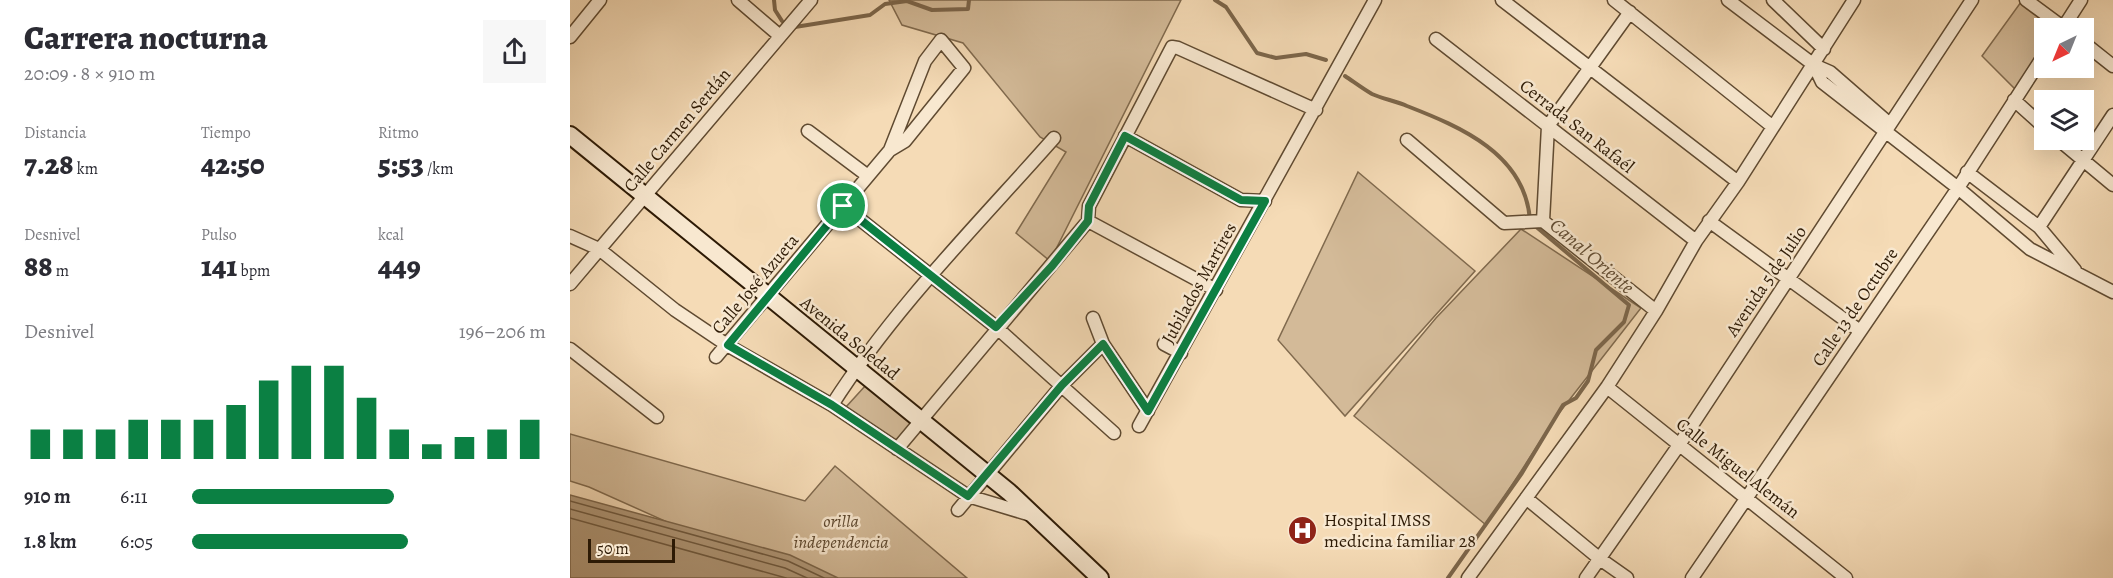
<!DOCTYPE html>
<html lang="es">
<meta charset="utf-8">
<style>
body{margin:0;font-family:Alegreya,serif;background:#f7f7f7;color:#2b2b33;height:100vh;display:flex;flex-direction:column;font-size:22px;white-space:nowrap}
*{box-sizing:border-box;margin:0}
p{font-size:20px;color:#7c7c81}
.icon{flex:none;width:33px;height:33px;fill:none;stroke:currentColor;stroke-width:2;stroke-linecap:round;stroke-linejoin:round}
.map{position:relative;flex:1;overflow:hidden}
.details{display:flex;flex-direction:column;background:#fff;width:570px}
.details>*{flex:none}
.needle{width:39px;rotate:223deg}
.tools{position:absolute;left:1464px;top:18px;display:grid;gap:12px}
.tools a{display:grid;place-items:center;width:60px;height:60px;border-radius:0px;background:#fff;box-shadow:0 6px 24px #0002;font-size:30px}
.scale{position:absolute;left:18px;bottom:15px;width:87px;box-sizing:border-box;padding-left:6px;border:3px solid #2d1a05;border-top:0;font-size:16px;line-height:21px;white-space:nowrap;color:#2d1a05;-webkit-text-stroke:4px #f8e8d0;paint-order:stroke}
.pin{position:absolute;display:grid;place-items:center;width:51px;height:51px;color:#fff;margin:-26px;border:3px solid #fff;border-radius:50%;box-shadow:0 2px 6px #0007}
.round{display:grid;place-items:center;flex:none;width:63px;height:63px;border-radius:0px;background:#f7f7f7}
.summary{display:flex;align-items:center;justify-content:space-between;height:102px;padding:0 24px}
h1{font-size:33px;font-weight:800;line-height:45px}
.stats{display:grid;grid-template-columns:repeat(3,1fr);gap:9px;height:102px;padding:6px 24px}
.stats div{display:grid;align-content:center}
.stats b{font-size:30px;font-weight:800}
.stats small{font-size:16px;font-weight:400}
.stats p{font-size:16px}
.chart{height:168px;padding:12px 24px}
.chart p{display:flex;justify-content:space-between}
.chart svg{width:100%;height:108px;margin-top:6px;stroke:#0b8043;stroke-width:6}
ul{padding:0 24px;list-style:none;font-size:20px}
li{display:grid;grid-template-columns:96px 72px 1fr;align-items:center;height:45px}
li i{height:15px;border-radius:8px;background:#0b8043}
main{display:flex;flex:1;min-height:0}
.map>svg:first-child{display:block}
.green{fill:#d3ba98;stroke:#806a4e;stroke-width:1.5}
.water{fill:#b1997a;stroke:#7c664b;stroke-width:1.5}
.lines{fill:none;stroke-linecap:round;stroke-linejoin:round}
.shore{stroke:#6f5a40;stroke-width:1.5}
.stream{stroke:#7c664b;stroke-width:4}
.street-casing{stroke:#5f4a31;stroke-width:15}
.secondary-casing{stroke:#2d1a05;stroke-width:20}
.street{stroke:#f8e8d0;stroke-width:12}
.secondary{stroke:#f8e8d0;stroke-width:16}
.route-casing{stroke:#fff;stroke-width:12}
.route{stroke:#0b8043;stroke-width:8}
.labels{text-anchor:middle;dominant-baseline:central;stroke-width:5;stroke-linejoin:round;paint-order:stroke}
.street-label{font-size:18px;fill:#2d1a05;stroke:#f8e8d0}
.poi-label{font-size:18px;fill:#2d1a05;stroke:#f8e8d0;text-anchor:start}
.park-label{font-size:18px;font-style:italic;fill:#5f4a31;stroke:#f8e8d0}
.water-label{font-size:20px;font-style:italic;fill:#624d34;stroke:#f8e8d0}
</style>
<main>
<section class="details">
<div class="summary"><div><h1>Carrera nocturna</h1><p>20:09 · 8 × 910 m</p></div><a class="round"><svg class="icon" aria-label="share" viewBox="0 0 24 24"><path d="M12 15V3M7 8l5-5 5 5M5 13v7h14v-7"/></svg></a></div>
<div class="stats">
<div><p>Distancia</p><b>7.28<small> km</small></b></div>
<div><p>Tiempo</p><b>42:50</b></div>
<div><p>Ritmo</p><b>5:53<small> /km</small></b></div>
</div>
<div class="stats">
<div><p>Desnivel</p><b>88<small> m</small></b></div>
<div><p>Pulso</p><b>141<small> bpm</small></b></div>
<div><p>kcal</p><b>449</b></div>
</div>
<div class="chart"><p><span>Desnivel</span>196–206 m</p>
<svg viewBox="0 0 160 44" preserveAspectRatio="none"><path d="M5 44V32M15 44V32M25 44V32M35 44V28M45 44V28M55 44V28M65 44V22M75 44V12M85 44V6M95 44V6M105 44V19M115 44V32M125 44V38M135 44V35M145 44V32M155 44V28"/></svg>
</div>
<ul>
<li><b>910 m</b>6:11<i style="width:57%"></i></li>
<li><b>1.8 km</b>6:05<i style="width:61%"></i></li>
</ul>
</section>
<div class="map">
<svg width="1543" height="578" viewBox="0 0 1543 578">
<rect width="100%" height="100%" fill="#f5dbb6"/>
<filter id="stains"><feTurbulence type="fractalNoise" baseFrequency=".00333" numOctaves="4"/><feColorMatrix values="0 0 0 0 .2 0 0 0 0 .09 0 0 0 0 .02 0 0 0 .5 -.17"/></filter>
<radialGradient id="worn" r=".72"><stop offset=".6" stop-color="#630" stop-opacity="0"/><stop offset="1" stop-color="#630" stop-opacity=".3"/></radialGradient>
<path class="green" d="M319,0H611L480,261L446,233L496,152L470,137L393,43L332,25Z
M1451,2L1488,28H1474V49L1445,89L1412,56Z
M788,172L905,271L775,416L708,340Z
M951,229L1071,308L986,417L916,525L784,416L866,318Z
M296,385L343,421L326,443L276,407Z
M0,434L235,501L265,466L397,578H222L19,487L0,481Z"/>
<path class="water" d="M0,495L220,555L268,578H0Z"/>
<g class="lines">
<path class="shore" d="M0,501L218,561L254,578
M0,509L215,568L237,578
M0,518L216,578"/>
<path class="stream" d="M204,0L205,10L212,21
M645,0L656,7L687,53L706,58L736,54L756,60
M225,27L300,15L315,4L337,1L362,10L398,9L399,0
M775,76C784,82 793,89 802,94C813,99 826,101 837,106C891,127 955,154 960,220
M878,578L952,473L993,405L1006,398L1018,381L1026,350L1054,322L1059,305L964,225"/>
<defs>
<path id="street" d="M168,0L210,36
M932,0L1168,182
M1044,0L1203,127
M1158,0L1244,65L1260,72L1314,119L1317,131
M1203,0L1254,49
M1456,0L1494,28
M1493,28L1511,0
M0,37L30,0
M866,39L1126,241
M1514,43L1543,66
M1244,65L1252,82L1388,188L1460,249L1543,292
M1444,100L1474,127
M238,131L298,176
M555,136L671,200L695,201
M837,140L934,223L973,221
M1489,140L1543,185
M1397,172L1469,227L1505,270
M273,206L426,327L544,433
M518,221L646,290
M973,221L978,126L1060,12
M973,221L1086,311
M1139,221L1290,331
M1469,227L1543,115
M0,236L29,249L105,310L157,345L262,405L398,496L461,515
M0,284L241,0
M523,318L533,344L578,411
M594,344L611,353
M0,349L87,417
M146,357L320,150L335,141L394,68L371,40L355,61L320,150
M1037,387L1276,578
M262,405C324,308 408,224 484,138
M569,426L805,0
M327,449L518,221L519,206L602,47L608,48L746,110
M956,498L1030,559L1057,578
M388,510L492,385L533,344
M898,578L1037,387L1086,311L1126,241L1168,182L1284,0
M1016,578L1109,445L1402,0
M1122,578L1388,188L1474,55"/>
<path id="secondary" d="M0,135L439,492L530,578"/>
</defs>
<use href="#street" class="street-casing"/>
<use href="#secondary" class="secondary-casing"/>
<use href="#street" class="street"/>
<use href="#secondary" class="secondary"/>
</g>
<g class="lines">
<defs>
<path id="route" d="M555,136L671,200L695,201L578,411L533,344L492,385L398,496L262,405L158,345L273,206L426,327L482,266L518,221L519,206Z"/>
</defs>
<use href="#route" class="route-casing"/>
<use href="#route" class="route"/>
</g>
<defs>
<symbol id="hospital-disc" viewBox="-11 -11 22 22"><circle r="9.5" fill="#8f2418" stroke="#f8e8d0"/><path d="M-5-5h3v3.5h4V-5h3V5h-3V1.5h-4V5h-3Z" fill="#fff"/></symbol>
</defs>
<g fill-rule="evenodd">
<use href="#hospital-disc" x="716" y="514" width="33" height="33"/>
</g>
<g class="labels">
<g class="street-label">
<text transform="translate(1007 126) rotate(38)">Cerrada San Rafaél</text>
<text transform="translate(107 130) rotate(-50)">Calle Carmen Serdán</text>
<text transform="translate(1196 281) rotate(-56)">Avenida 5 de Julio</text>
<text transform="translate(629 283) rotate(-61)">Jubilados Martires</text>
<text transform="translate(185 284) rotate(-50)">Calle José Azueta</text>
<text transform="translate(1285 307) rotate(-56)">Calle 13 de Octubre</text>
<text transform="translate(280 338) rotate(39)">Avenida Soledad</text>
<text transform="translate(1168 468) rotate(38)">Calle Miguel Alemán</text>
</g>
<g class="poi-label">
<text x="754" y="520">Hospital IMSS<tspan x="754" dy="21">medicina familiar 28</tspan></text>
</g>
<g class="park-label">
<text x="271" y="521">orilla<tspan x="271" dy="21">independencia</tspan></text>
</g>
<g class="water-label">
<text transform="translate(1022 256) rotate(41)">Canal Oriente</text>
</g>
</g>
<rect width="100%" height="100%" filter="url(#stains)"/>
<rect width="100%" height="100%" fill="url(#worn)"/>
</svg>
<div class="tools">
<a><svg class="needle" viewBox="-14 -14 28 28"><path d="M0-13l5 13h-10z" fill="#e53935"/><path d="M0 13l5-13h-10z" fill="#7c7c81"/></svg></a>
<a><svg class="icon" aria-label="layers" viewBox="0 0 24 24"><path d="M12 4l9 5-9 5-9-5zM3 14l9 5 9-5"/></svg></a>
</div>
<div class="scale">50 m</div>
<div class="pin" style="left:273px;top:206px;background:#1e9e55"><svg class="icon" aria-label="arrive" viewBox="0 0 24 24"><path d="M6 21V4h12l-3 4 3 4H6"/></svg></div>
</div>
</main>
